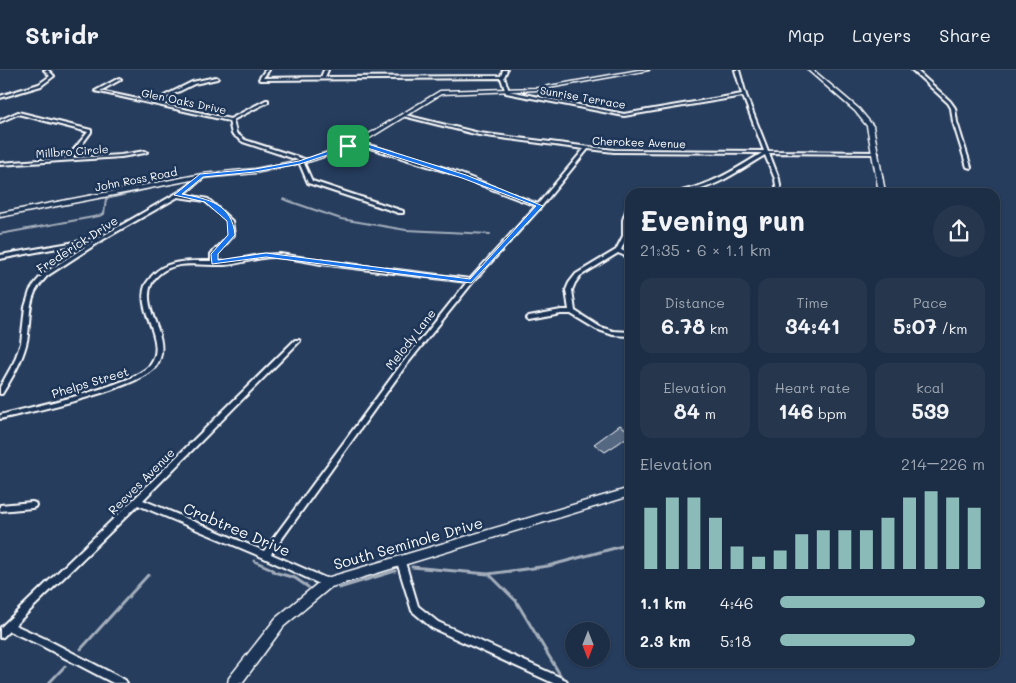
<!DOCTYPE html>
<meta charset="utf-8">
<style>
body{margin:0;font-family:Mali,sans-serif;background:#25364d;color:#f1f3f6;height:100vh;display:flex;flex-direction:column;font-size:19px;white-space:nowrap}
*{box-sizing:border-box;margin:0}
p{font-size:16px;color:#a0a8b3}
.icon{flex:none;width:28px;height:28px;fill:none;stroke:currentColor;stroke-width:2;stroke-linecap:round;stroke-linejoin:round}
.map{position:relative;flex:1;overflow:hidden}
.details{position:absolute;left:625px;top:118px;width:375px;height:480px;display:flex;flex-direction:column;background:#1c2e46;border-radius:15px;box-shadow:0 1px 4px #0004,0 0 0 1px #3a4a5f}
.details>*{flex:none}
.needle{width:32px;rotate:180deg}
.buttons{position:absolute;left:565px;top:552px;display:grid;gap:10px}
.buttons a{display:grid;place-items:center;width:45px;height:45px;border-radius:50%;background:#1c2e46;box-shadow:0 1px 4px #0004,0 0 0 1px #3a4a5f;font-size:25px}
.pin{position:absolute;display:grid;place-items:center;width:42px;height:42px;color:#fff;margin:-21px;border-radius:10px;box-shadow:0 2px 8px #0006}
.round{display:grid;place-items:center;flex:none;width:52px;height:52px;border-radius:26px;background:#25364d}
.summary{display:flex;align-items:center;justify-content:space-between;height:85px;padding:0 15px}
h1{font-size:28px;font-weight:700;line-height:38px}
.stats{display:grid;grid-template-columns:repeat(3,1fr);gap:8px;height:85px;padding:5px 15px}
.stats div{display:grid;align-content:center;border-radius:12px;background:#25364d;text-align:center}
.stats b{font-size:21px;font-weight:700}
.stats small{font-size:14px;font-weight:400}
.stats p{font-size:14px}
.chart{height:140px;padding:10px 15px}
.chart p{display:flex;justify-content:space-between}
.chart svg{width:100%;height:90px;margin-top:5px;stroke:#8bbbb9;stroke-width:6}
ul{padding:0 15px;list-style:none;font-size:16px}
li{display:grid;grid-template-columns:80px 60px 1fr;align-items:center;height:38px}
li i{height:12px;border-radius:6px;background:#8bbbb9}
header{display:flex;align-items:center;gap:30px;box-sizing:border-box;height:70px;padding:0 25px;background:#1c2e46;border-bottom:1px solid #3a4a5f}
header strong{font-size:24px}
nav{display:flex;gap:28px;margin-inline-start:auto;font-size:18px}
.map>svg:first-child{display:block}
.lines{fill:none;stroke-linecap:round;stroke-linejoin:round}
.stream-far2{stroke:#a4aebb;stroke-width:1}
.stream-far1{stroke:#a4aebb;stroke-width:2}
.stream{stroke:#a4aebb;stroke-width:3}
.building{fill:#556781;stroke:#fff}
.street-casing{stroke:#fff;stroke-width:4}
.secondary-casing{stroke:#fff;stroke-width:3}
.street{fill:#1d3557;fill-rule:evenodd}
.secondary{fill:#1d3557;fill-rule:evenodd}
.route{fill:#1a73e8;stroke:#fff;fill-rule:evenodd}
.labels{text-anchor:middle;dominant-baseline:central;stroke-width:5;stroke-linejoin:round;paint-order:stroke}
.far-street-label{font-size:11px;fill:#fff;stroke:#1d3557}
.street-label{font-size:12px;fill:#fff;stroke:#1d3557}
.near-street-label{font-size:15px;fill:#fff;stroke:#1d3557}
</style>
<header>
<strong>Stridr</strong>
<nav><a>Map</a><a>Layers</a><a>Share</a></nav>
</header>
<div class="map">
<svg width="1016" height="613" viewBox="0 0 1016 613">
<rect width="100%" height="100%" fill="#263d5e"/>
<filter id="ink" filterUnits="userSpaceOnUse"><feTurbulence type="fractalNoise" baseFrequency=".02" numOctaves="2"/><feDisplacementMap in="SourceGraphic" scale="10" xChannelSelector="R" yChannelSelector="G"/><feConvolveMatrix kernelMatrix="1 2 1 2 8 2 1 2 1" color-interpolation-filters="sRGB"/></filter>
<g filter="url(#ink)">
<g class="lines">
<path class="stream-far2" d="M320,89L355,76
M307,93L312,92
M260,102L295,96"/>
<path class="stream-far1" d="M259,102L267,101
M283,129L341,149L406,160L490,164
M0,164L99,146L104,144L106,129L152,118"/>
<path class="stream" d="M254,491L272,499L274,502L295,508L308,517
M412,497L488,504L548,496L630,474
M490,505L516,531L565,613
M339,518L395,501
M81,579L148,505
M49,613L65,596"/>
</g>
<path class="building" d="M620,355L630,362V365L619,373L605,382L594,374Z"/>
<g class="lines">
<defs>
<path id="street" d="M44,0H48L54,6L41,16L0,28V26L39,14L50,6Z
M265,0H269L263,8L321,7L324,0H328L325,7L501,6L503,0H507L504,7L509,21L624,44L742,24L735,0H739L746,25L768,81L876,82L878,83L876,84L769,83L779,109L781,122H777L775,109L765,85C741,99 711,122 682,122V121C713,114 736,99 762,83L614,82L588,79L541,137L473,212L404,298L271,484L330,510L331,513L330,516L327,517L324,516L262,487L138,435L15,555L46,569L125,610L127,613H113L40,575L9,561L3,567L0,568V558L134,429L295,270H299L300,271L299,272L143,430L264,481L400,296L467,212C421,206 375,201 329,195C310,193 292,187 273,187C256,187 241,194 224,195C202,196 173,188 156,207C142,223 152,243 158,260C162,272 164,285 156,296C140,319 30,342 0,349V345C29,337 136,316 151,294C167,270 136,241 145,216C146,213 149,210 151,207C165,189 191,191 211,191V184L230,165L228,151L205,131L178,127L104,169L47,206C43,211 38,216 35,222C27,238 31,258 26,275C21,293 12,308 2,324H0V317L14,292L21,273L25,237L30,221L36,212L43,204L94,171L0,189V185L99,168L184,119L202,105L204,106V107L188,121L182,124L208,129L232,151L234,165L217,184V192L229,191L260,185L280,184L325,191L470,209L536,136L444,101L357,74V72H359L448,99L538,134L584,79L479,65L403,46L405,45L479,63L614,80L764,81L743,26L624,46L506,23L501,8L260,10L259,9Z
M912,0H916L950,31L955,38L957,52L971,97V98L967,97L953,52L951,38L948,33Z
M216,7L218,8L217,9L194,14L156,33L230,49L266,30H268V32L233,50L236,63L245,70L307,90L308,91L306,92L303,91L312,111L403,141V143H399L308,113L299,92L301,91L243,72L232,64L229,51L95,21L119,8L121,9L120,10L100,21L152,32L192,12Z
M18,42L91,60V62L72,88L121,85L145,81L147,82L145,83L121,87L0,95V93L67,88L88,62L18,44L0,52V50Z
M628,135H630V143L627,150V166L621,180L630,184V188L618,183L580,206L575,213L572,220L575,241L600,257L613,261L630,262V266L613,265L596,259L571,244H561L529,250L527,249L526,248L527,247L529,246L561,240H569L566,220L569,213L576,204L616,180L623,166V150Z
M32,432L35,433L36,435L35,437L32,438L0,441V435Z
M401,488L404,489L405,492L418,536L438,552L566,610L568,613H553L432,558L412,541L397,492L398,489Z"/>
<path id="secondary" d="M639,0H649L538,20L441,24L360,74L314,90L255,103L202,108L0,147V143L202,104L255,99L311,88L356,72L440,21L538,18Z
M808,0H813L859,39L873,56L885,122H879L867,56L855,41Z
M630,418V426L331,517L284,556L242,613H228L229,608L276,548L323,509Z"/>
</defs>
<use href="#street" class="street-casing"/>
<use href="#secondary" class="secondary-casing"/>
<use href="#street" class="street"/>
<use href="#secondary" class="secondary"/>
</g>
</g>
<path class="route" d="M358,71L466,105L543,136L471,213L266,187L212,194L211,184L228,165L227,151L205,132L174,125L200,104L255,99L299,91ZM358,75L462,108L536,136L470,209L266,183L218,190V184L235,165C232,134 209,129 182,124L203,107L255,102L300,94Z"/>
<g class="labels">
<g class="far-street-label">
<text transform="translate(583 27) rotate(10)">Sunrise Terrace</text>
<text transform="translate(184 31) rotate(12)">Glen Oaks Drive</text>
<text transform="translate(639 72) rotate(2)">Cherokee Avenue</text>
<text transform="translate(72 81) rotate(-4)">Millbro Circle</text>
<text transform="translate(136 109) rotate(-11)">John Ross Road</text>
</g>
<g class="street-label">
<text transform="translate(77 174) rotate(-33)">Frederick Drive</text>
<text transform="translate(410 269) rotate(-52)">Melody Lane</text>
<text transform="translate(90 312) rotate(-17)">Phelps Street</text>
<text transform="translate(141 411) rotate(-45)">Reeves Avenue</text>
</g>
<g class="near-street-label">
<text transform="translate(237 459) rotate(23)">Crabtree Drive</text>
<text transform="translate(408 473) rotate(-16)">South Seminole Drive</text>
</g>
</g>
</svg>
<div class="buttons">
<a><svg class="needle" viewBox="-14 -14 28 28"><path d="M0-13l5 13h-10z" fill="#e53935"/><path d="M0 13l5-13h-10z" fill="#a0a8b3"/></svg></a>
</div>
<div class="pin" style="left:348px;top:76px;background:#1e9e55"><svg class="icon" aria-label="arrive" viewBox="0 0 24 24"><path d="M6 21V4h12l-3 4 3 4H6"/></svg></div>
<section class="details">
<div class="summary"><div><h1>Evening run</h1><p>21:35 · 6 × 1.1 km</p></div><a class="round"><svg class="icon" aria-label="share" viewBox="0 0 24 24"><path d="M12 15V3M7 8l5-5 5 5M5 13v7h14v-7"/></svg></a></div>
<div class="stats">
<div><p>Distance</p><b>6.78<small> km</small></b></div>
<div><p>Time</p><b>34:41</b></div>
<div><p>Pace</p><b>5:07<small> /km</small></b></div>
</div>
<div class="stats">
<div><p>Elevation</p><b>84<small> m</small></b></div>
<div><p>Heart rate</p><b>146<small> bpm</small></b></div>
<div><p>kcal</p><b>539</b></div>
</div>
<div class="chart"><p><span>Elevation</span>214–226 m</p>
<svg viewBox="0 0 160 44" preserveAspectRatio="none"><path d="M5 44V14M15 44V9M25 44V9M35 44V19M45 44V33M55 44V38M65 44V35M75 44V27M85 44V25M95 44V25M105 44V25M115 44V19M125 44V9M135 44V6M145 44V9M155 44V14"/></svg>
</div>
<ul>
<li><b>1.1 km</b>4:46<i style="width:100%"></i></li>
<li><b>2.3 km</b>5:18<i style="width:66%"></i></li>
</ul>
</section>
</div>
